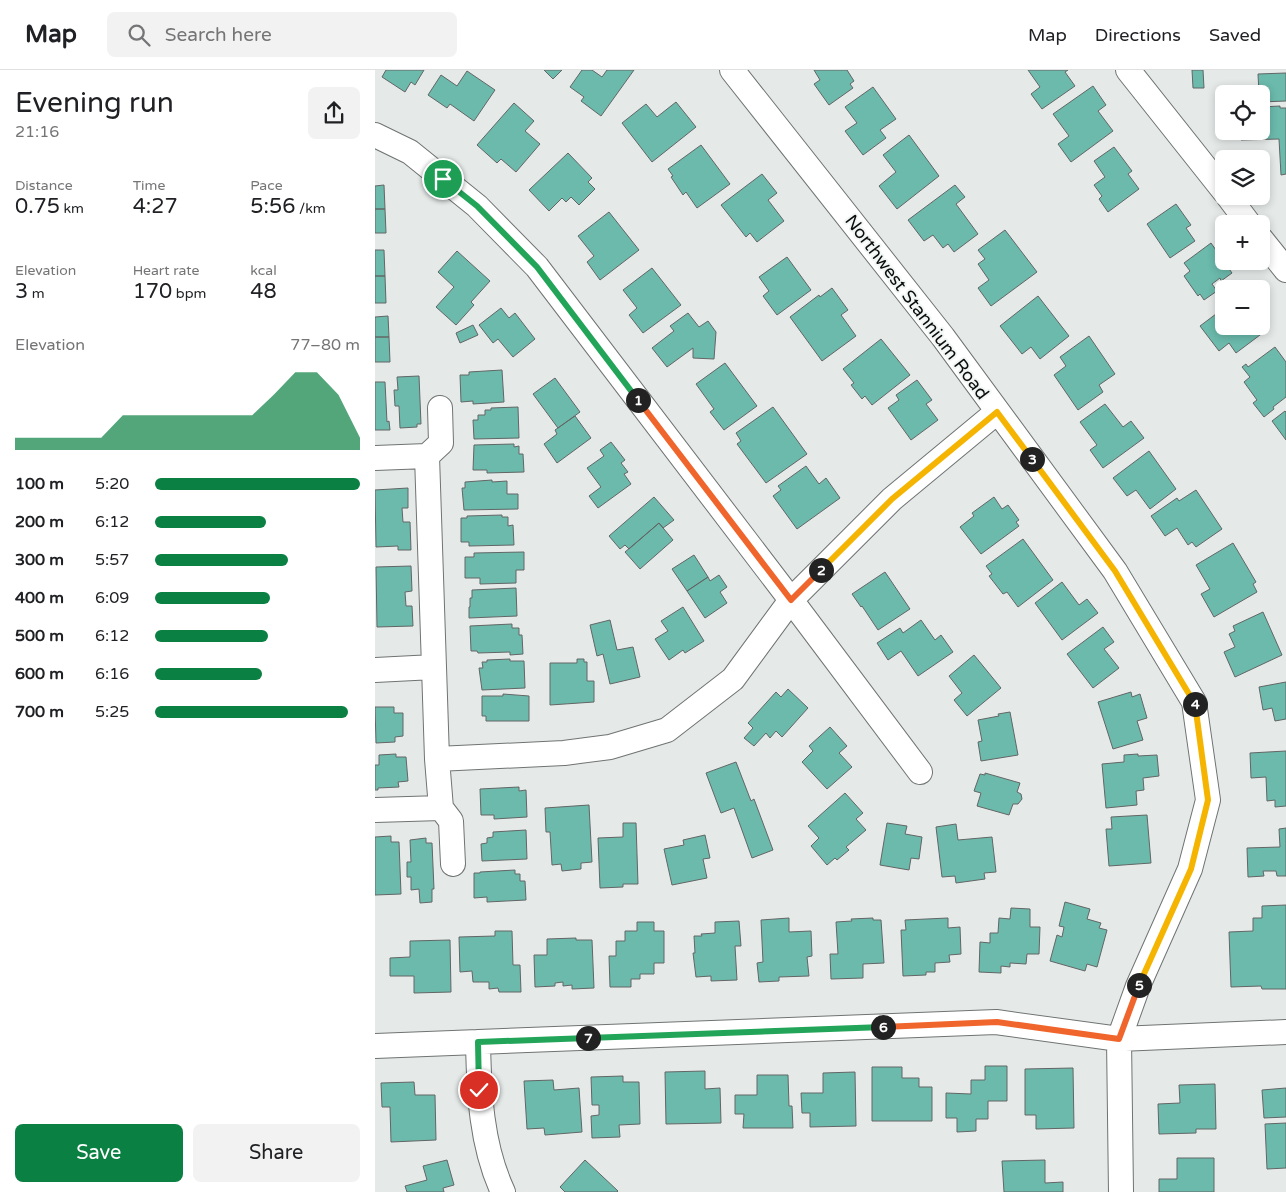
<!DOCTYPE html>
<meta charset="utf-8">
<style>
body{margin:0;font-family:"Varela Round",sans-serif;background:#f2f2f2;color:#202124;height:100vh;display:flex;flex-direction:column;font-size:19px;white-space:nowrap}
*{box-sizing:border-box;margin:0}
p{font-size:16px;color:#757577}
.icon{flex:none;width:28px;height:28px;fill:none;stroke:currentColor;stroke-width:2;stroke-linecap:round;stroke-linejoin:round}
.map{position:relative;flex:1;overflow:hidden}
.panel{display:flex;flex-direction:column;background:#fff;width:375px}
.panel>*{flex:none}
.buttons{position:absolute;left:840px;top:15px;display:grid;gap:10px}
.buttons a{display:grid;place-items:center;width:55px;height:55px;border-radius:8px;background:#fff;box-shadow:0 2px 8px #0003;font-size:25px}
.pin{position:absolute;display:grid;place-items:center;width:42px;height:42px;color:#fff;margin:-21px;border:2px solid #fff;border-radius:50%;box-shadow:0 1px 5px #0007}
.km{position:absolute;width:25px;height:25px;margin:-12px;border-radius:50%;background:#222;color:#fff;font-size:14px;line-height:25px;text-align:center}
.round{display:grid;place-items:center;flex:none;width:52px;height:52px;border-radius:8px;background:#f2f2f2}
.overview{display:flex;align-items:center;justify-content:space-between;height:85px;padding:0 15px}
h1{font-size:28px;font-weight:600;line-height:38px}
.stats{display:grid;grid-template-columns:repeat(3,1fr);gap:8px;height:85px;padding:5px 15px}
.stats div{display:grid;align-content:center}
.stats b{font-size:21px;font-weight:600}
.stats small{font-size:14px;font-weight:400}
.stats p{font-size:14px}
.chart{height:140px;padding:10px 15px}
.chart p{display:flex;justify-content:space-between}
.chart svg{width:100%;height:90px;margin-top:5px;fill:#0b8043;opacity:.7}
.cta{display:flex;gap:10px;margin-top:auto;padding:10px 15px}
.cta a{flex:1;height:58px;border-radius:8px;background:#0b8043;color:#fff;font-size:20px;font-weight:600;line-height:58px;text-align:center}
.cta a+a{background:#f2f2f2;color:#202124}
ul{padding:0 15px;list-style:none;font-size:16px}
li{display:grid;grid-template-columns:80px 60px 1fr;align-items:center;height:38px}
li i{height:12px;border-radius:6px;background:#0b8043}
header{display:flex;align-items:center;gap:30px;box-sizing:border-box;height:70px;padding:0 25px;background:#fff;border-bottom:1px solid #e0e0e0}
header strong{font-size:24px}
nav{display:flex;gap:28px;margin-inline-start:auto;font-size:18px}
.search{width:350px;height:45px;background:#f2f2f2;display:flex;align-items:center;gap:12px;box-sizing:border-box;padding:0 18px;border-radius:8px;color:#757577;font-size:19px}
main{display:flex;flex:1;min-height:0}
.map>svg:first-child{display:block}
.building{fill:#6bbaac;stroke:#626665}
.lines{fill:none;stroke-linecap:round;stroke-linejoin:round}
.minor-casing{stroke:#6f7372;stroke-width:26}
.minor{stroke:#fff;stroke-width:24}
.split-1-casing{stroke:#fff;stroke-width:10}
.split-2-casing{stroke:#fff;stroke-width:10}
.split-3-casing{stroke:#fff;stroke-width:10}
.split-4-casing{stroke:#fff;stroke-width:10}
.split-5-casing{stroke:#fff;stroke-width:10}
.split-6-casing{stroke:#fff;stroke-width:10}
.split-7-casing{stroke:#fff;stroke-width:10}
.split-8-casing{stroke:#fff;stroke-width:10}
.split-1{stroke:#22a559;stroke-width:6}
.split-2{stroke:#f0652b;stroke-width:6}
.split-3{stroke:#f5b400;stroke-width:6}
.split-4{stroke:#f5b400;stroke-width:6}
.split-5{stroke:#f5b400;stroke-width:6}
.split-6{stroke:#f0652b;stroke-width:6}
.split-7{stroke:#22a559;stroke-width:6}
.split-8{stroke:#22a559;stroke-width:6}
.labels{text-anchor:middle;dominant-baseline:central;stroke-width:4;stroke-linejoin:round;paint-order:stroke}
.street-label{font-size:18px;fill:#0c0d0d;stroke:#f2f7f6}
</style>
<header>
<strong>Map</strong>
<div class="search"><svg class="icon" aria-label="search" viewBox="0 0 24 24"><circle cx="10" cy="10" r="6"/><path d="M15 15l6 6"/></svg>Search here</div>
<nav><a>Map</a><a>Directions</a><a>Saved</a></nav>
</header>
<main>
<section class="panel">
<div class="overview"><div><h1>Evening run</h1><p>21:16</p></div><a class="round"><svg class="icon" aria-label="share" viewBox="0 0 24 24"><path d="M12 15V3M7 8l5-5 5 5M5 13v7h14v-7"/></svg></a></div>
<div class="stats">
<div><p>Distance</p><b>0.75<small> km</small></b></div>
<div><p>Time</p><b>4:27</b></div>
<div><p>Pace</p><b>5:56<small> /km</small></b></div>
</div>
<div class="stats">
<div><p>Elevation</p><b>3<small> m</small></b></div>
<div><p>Heart rate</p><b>170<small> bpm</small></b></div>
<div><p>kcal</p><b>48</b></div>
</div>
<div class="chart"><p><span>Elevation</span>77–80 m</p>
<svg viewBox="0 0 160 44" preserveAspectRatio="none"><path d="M0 44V38L10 38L20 38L30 38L40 38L50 27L60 27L70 27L80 27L90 27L100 27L110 27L120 17L130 6L140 6L150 17L160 38V44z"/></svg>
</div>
<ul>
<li><b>100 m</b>5:20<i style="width:100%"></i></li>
<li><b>200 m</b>6:12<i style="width:54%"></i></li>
<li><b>300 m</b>5:57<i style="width:65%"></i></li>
<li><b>400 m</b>6:09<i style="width:56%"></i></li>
<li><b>500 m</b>6:12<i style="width:55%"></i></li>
<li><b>600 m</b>6:16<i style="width:52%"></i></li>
<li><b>700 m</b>5:25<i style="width:94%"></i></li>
</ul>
<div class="cta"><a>Save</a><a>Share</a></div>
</section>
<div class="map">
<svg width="911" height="1122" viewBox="0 0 911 1122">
<rect width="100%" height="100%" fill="#e5eae9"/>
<path class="building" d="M11,0H49L40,15L36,12L30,22L7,7Z
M169,0H187L178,9Z
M207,0H217L227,7L232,0H259L226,46L206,31L209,27L195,17Z
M439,0H472L479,11L475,14L478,18L454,35L439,14L445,10Z
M653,0H693L690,2L700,16L667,39L656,24L665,17Z
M817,0H828L829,18H818Z
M92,1L120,20L99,51L75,34L72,38L53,25L66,5L82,16Z
M911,3V31L886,32V24H884L883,4Z
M718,16L731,35L723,41L738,61L696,92L683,74L694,66L678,44Z
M498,17L521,49L505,60L511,68L488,85L470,61L482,53L470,37Z
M301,32L321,57L277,92L247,53L271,34L282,47Z
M139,33L159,51L150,61L165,74L141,102L126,89L122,93L102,75Z
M905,36V38H911V104L906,105L904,69L866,70V61H886V37Z
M534,65L564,106L522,139L504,116L521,102L508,85Z
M326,75L355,114L322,138L311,122L308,125L296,107L298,106L293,99Z
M739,77L757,101L753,104L764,119L733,142L724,129L727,126L719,115L730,107L719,91Z
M193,83L217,108L213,112L220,119L204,135L196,127L191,132L187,128L174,141L154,120Z
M387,104L402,123L393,130L409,151L382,172L375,163L371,167L346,135Z
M9,115L10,139H0V116Z
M580,115L590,127L581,134L603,164L579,182L573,174L568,178L558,165L549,171L533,150Z
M801,134L816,155L811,158L820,171L795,188L772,154Z
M0,139H10L11,163H0Z
M234,142L264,180L225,210L212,192L219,186L203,166Z
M630,160L662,202L616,236L603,218L614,210L603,194L610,189L603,180Z
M836,173L857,203L846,211L845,208L837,214L842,221L829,230L825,224L823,226L809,206L815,201L809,193Z
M0,180H9L10,206H0Z
M82,181L115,211L96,232L99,235L81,255L61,237L79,217L63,202Z
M412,187L436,220L402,245L388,226L394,221L384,207Z
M277,198L306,235L268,263L254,245L262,238L248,220Z
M0,206H10L11,233H0Z
M457,218L473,240L466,245L481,266L447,291L415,247L444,225L445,227Z
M663,226L694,266L665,289L656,277L647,284L625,256Z
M126,238L134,248L140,243L160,269L138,287L123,269L118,273L104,255Z
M849,238V256H886V249L893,259L861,283L854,273L844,281L825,256Z
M313,243L324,257L333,251L341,262L339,289L318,288V278L292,297L277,278L299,261L295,256Z
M13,246L14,267H0V247Z
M98,255L103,265L85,273L81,263Z
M714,266L740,304L724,315L728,322L703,340L679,305L691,296L685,287Z
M0,267H14L15,292H0Z
M506,269L535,305L497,335L490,326L487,329L476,315L479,313L468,299Z
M900,277L911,292V327L898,337L899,339L889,347L878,333L882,330L869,312L875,307L867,297L871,294L873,297Z
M350,293L382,336L349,360L335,342L339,339L321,314Z
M127,300L129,332L98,334V331L86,332L85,305H94V302Z
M44,306L46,354H42V357L25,358L24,336H20L19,320H23L22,307Z
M180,308L205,342L183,358L158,324Z
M542,310L557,330L551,334L563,350L536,370L513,338L524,330L521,325Z
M0,312H10L12,352L14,351L15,360H0Z
M730,334L748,357L756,351L769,368L728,398L715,380L722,375L705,352Z
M143,337L144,368L99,369L98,350H103V345H110V340H116V338Z
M398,337L432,384L391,413L362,374L366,371L361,363Z
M910,341L911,342V370L897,351Z
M200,346L216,368L182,393L169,374L182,364L180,360Z
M236,372L250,390L246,393L253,402L249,404L256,414L223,438L214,426L226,417L212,398L229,386L225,380Z
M139,374V377L144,376V384H148L149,402L112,403V400H98L99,375Z
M774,381L801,419L775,439L761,420L752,426L738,408Z
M431,396L444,414L451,408L465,428L422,459L398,426L406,420L403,416Z
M117,410V412L132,411V424H143V439L89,440L87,418H90V412Z
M33,418V438H27L28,452H35L36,480H23V476L1,477L0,420Z
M821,420L847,459L821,477L817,472L813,475L802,458L790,466L776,446L802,428L804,431Z
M279,427L299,450L288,458L284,453L254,479L250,475L245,479L234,466Z
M619,427L627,439L633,435L644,450L641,452L644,456L606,484L585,457L599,446L597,443Z
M127,445V447H133V456L138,455L139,475L94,476V472H86V448H92V446Z
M284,453L298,470L265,499L250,482Z
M648,469L678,510L643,537L632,522L628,524L614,506L617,504L611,496Z
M858,473L881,512L878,514L882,522L839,547L826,524L835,519L821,495Z
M149,482V500H141V513L105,514V508H90V487H99V483Z
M319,485L333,507L312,521L297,499Z
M36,496L37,521L30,522L31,536H37L38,556L2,557L1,497Z
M510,502L535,539L503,560L487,536L486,537L477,524Z
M344,505L352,517L345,522L352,533L330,548L312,521L333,507L335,511Z
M687,512L704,535L712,529L723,543L687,570L660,533Z
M141,518L142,546L94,548V537H95V528H97V520Z
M308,537L329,571L310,583L308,580L294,590L280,569L293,561L286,551Z
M888,542L907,585L860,607L849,582L860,577L854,564L860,561L858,556Z
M235,550L242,580L258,577L265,607L235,614L228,584L222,586L215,555Z
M546,550L560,570L566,565L578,582L543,606L526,581L513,590L502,573L525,558L528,563Z
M137,554V558H144V565H147L148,584L135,585V582L103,583L102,581H96L95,556Z
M728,557L739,572L729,579L744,598L718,618L692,584Z
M599,585L626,618L592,646L579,630L587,623L574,606Z
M135,589V591H149L150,618L107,620L104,598H108L107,592H112V590Z
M202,589H209V592H212V611H219V632L175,635V593H202Z
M911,612V649L900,651L897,638L888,640L884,617Z
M413,619L433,638L407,667L401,661L395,668L391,663L379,676L369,668L378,658L373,653L401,622L406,627Z
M756,622L757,627L765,624L772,648L762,651L768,670L738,679L723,632Z
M128,624L154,626V651H111V646H107V626H128Z
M0,637H19V643H28V666L20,667V672L1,673Z
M635,642L643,685L606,691L603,672L607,671L603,650L624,646L623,644Z
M455,657L472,676L464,683L477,697L452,719L427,692L438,681L434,676Z
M911,681V736L900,737V730L892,731L891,707L876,708L875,683Z
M21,684V687H31L33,711L23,712L24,717L3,718V720H0V695H4V685Z
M763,684V686L782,685L784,706L768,708L769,720L761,721L762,735L731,738L727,694L749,692V685Z
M361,692L376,731L379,729L398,780L377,788L359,738L346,743L331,703Z
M610,703L645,713L642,722L646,724L647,729L643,734H638L634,745L602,736L606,723L599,721L605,704L610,705Z
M144,717V721L151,720L152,747L119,749V745H106L105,719Z
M470,723L488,743L481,749L491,760L471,777L474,780L462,790L460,788L452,795L436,776L444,768L433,756Z
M214,735L217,792L206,793V799L187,801L186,794L177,795L175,762H171L170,738Z
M772,745L776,793L734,796L731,759H737L736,747Z
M248,753H261L263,814H248V817L225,818L223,768L248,767Z
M512,753L532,756L530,764L547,767L544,789L536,788L534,800L505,795Z
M581,754L583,770L617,767L621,802L609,803L610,809L581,813L580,806L567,807L561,757Z
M911,758V806H902L901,801H888L889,806L873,807L872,778L905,777L904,759Z
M151,760L152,789L107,791L106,774L112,773V768L118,767V762Z
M330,765L335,788L328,789L332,808L297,815L289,779L309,775L308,770Z
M16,766V772H24L26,824L0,825V767Z
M51,768V773H57L59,819H57V832L45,833L44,819L36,820V807H32V792H36L35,770Z
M140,800V804H145V811H150L151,830L112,832V827L99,828V803H105V802Z
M690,832L715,839L712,849L726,853L724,858L732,860L722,897L712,894L710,901L675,891L682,865L687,867L689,857L684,856Z
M911,835V919H887L886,916L856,917L854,862L878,861V848H887V836Z
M636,838L655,839V857H665L664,884H652L651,894L635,893V897L626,896V903L604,902L605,872L615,873V863H623L624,848L635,849Z
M414,848V862L436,861L437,886L432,887L434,906L404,907V911L384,912L382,893L388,892L386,850Z
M498,848V850H506L509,893L488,894V908L456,909L455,884H463L461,852L477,851L476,849Z
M573,848V858L585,857L586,884L574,885L575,892L560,893V902H551V905L528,906L526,860H531L530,850Z
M364,851L366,876H360L362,910L336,911V906L321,907L318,883H320L319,866H327L326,864L340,863V852Z
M262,852H279V861H289V893H279V904H265V909H256V917H235L234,886H241V871H250V861H262Z
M120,861H137L138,895H145L146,922H124L123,918L114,919V912H98L97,901L85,902L84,867L120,866Z
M201,868V870H217L219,918L197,919V915L188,916V912L180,913V916L160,917L159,885H172V869Z
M75,870L76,922L39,923V906H15V888L35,887V871Z
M610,996H632V1031H613V1049H601V1061L582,1062V1048H571V1023L596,1024V1010H610Z
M497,997H527V1008H544V1017H557V1051H497Z
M698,998L699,1058L661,1059V1045H650V999Z
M330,1001V1019L345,1018L346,1053L291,1054L290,1002Z
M480,1002L481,1056L435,1057V1043H427L426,1023H448V1003Z
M382,1005H413L414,1036H417L418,1058H368L369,1044H360V1025H382Z
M248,1006V1012H264L265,1054L244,1055L245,1067L217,1068L216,1046L224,1045V1035H217L216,1007Z
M178,1010L179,1020L204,1018L207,1062L170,1065L169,1058L152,1059L149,1011Z
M39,1012L40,1025H60L61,1070L16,1072L15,1037H7L6,1013Z
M840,1014L841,1059H821V1063L784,1064L783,1034L805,1033L804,1015Z
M911,1018V1047L889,1048L887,1020Z
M911,1053V1098L892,1099L890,1054Z
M802,1088H839V1122H784V1109H802Z
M72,1090L79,1115L68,1118L69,1122H32L30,1116L52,1110L48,1096Z
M210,1090L243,1121L242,1122H190L185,1117Z
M670,1090V1113L688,1112V1122H629L627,1091Z"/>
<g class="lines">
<defs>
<path id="minor" d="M357,0L568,267L740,501L819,632L833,730L815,799L763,916L744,969L746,1122
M753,0L849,121
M0,65L35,82L102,136L162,197L416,530L545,702
M853,126L874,154
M886,169L911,200
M0,388L52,386
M59,597L52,386L66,373L65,338
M0,600L59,597L62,689L189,683L235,677L292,660L358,609L416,530L517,429L622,342
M66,738L76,751L78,794
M0,740L66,738L62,689
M103,972C104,1023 106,1075 128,1122
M0,976L621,952L744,969L911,962"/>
</defs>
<use href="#minor" class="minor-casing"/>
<use href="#minor" class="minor"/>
</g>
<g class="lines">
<defs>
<path id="split-1" d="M68,109L102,136L162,197L263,330"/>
<path id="split-2" d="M263,330L416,530L446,500"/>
<path id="split-3" d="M446,500L517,429L622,342L657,389"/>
<path id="split-4" d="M657,389L740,501L820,634"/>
<path id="split-5" d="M764,915L816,799L833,730L820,634"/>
<path id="split-6" d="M508,957L622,952L744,969L764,915"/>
<path id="split-7" d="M213,968L508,957"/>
<path id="split-8" d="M104,1020L103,972L213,968"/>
</defs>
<use href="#split-1" class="split-1-casing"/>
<use href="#split-2" class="split-2-casing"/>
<use href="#split-3" class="split-3-casing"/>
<use href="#split-4" class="split-4-casing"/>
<use href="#split-5" class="split-5-casing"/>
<use href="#split-6" class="split-6-casing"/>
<use href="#split-7" class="split-7-casing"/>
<use href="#split-8" class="split-8-casing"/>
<use href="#split-1" class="split-1"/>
<use href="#split-2" class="split-2"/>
<use href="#split-3" class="split-3"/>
<use href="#split-4" class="split-4"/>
<use href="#split-5" class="split-5"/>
<use href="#split-6" class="split-6"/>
<use href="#split-7" class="split-7"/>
<use href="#split-8" class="split-8"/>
</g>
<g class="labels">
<g class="street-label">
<text transform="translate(542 237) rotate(53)">Northwest Stannium Road</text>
</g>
</g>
</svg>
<div class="buttons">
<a><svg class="icon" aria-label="locate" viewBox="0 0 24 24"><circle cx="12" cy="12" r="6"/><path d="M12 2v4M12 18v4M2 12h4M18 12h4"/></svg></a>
<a><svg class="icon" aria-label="layers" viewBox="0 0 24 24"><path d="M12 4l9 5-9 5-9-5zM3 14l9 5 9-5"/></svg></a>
<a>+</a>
<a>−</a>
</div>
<div class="pin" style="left:68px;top:109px;background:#1e9e55"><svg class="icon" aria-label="arrive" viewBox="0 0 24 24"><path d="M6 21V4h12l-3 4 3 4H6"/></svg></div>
<div class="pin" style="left:104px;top:1020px;background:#d93025"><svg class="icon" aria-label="check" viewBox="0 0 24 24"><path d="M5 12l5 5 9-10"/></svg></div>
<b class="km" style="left:263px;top:330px">1</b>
<b class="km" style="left:446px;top:500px">2</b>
<b class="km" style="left:657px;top:389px">3</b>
<b class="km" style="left:820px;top:634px">4</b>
<b class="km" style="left:764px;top:915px">5</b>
<b class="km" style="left:508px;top:957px">6</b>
<b class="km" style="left:213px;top:968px">7</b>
</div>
</main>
